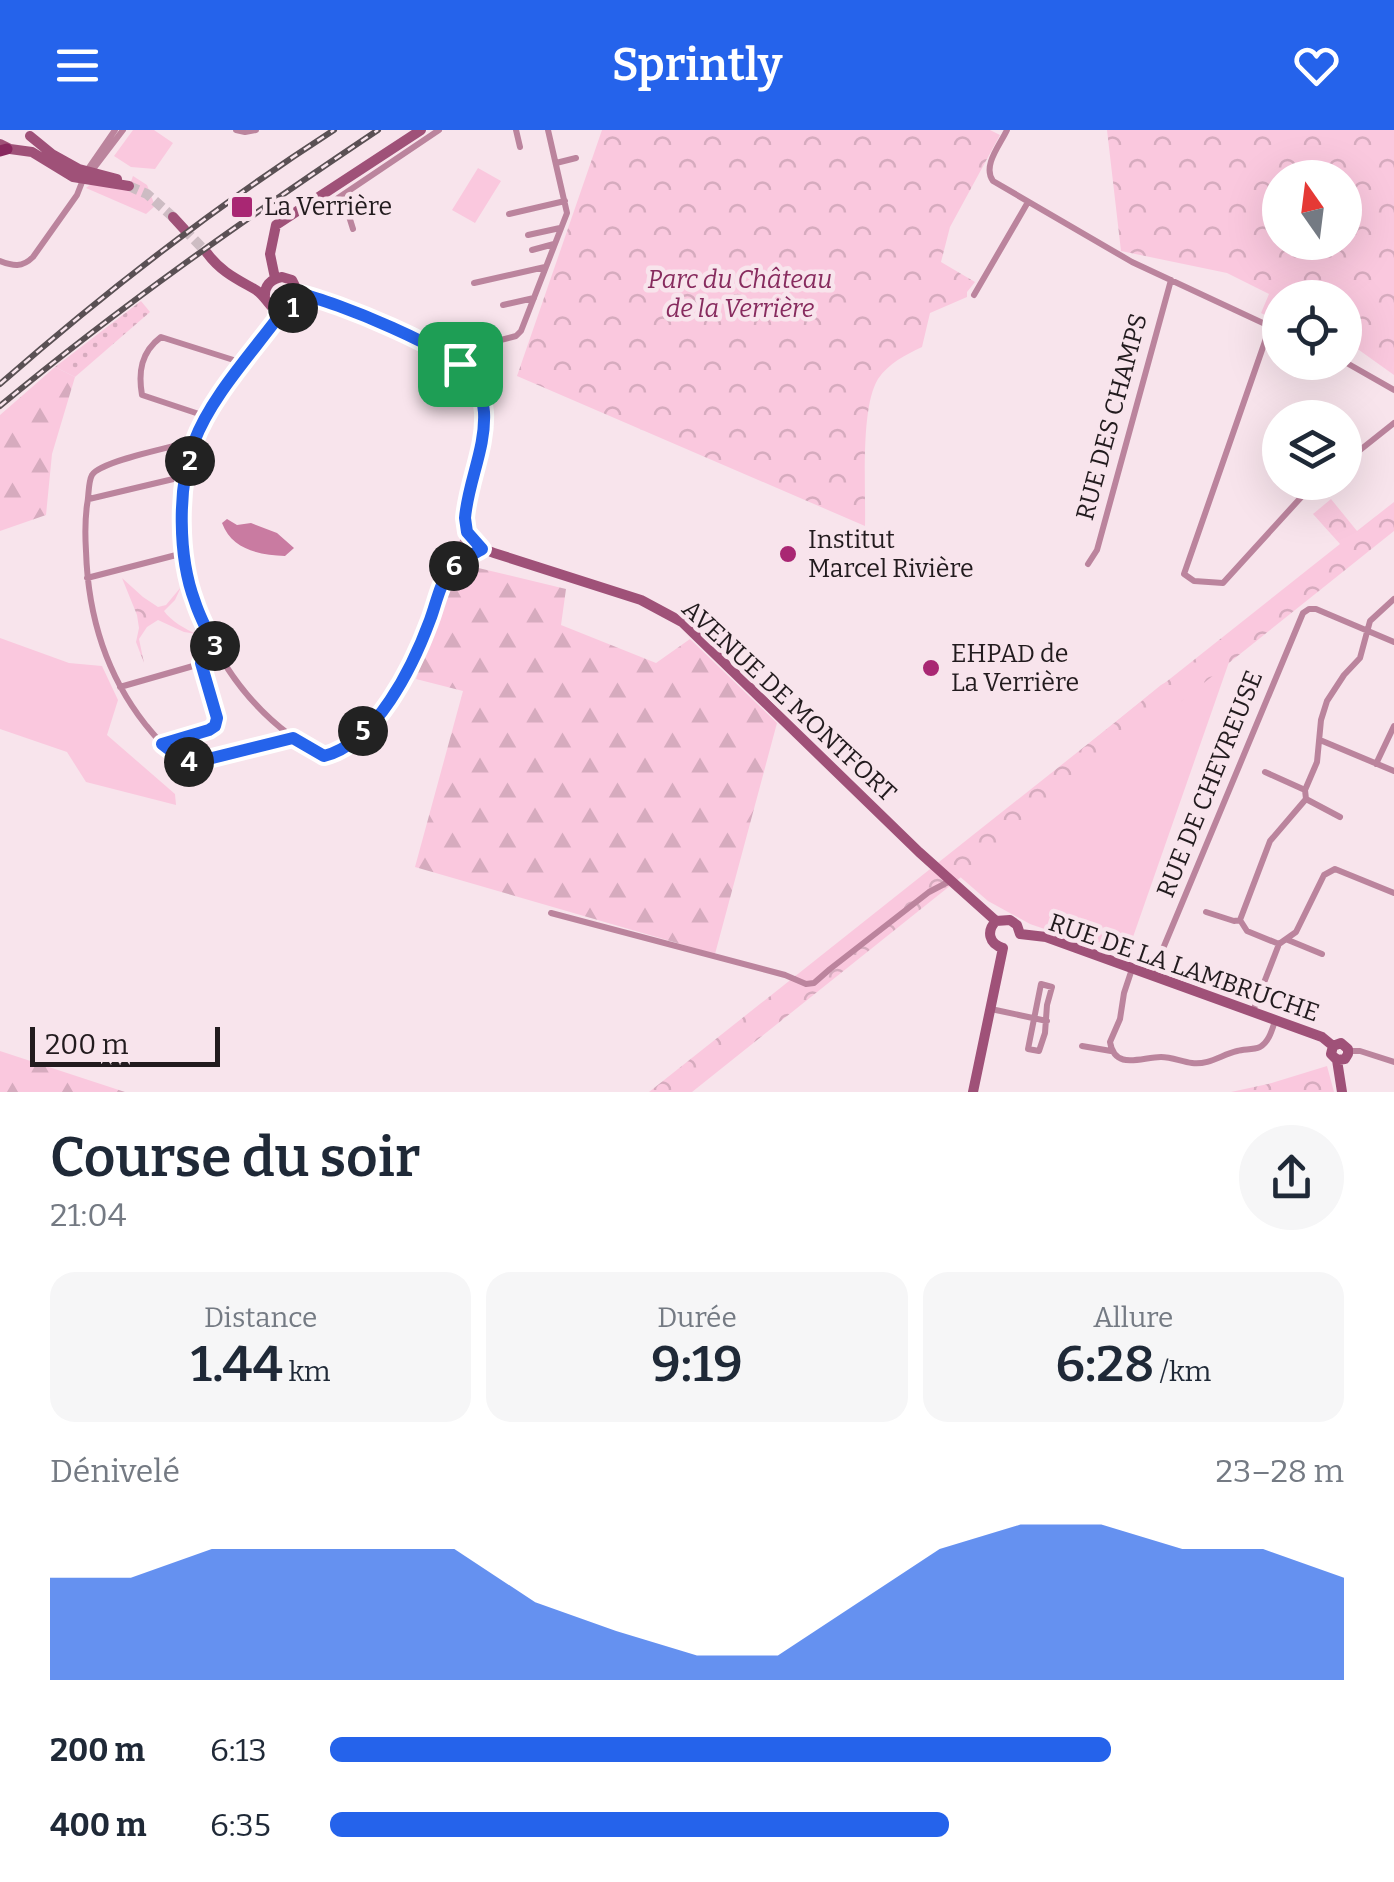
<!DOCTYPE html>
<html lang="fr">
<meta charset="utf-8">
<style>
body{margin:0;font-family:Bitter,serif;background:#f6f6f7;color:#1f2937;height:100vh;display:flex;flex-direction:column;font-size:38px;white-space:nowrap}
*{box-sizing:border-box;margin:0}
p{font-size:32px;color:#747a83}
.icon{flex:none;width:55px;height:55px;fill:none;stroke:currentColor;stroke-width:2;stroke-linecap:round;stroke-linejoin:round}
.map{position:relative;height:962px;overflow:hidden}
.details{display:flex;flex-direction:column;background:#fff;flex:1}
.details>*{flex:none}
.needle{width:65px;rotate:346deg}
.fabs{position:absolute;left:1262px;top:30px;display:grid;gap:20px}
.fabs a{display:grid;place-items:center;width:100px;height:100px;border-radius:50%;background:#fff;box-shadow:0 10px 40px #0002;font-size:50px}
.scale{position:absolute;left:30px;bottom:25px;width:190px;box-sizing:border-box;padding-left:10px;border:5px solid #221b1e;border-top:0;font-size:28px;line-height:35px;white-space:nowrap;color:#221b1e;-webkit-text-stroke:8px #f8e4ec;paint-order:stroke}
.pin{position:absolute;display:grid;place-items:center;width:85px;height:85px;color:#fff;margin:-42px;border-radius:20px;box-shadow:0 5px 15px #0006}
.km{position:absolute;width:50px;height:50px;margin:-25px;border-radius:50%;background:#222;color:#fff;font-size:28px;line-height:50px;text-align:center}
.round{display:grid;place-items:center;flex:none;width:105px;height:105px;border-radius:52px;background:#f6f6f7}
.summary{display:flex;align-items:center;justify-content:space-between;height:170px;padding:0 50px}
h1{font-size:55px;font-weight:600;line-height:75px}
.stats{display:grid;grid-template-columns:repeat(3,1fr);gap:15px;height:170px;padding:10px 50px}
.stats div{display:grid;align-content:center;border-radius:25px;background:#f6f6f7;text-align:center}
.stats b{font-size:50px;font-weight:600}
.stats small{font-size:28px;font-weight:400}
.stats p{font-size:28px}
.chart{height:280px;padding:20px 50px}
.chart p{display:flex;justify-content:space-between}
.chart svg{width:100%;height:180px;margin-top:10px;fill:#2563eb;opacity:.7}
ul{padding:0 50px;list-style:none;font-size:32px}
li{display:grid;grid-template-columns:160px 120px 1fr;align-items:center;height:75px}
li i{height:25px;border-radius:12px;background:#2563eb}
header{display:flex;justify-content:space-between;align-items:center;height:130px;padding:0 50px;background:#2563eb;color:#fff;font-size:45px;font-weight:600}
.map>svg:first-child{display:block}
.grass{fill:#fac8de}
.forest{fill:url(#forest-firs)}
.park{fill:url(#park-crowns);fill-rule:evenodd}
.garden{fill:url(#garden-dots)}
.water{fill:#c97ba1}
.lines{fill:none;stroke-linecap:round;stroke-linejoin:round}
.secondary-tunnel{stroke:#cdbcc3;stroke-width:10;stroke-dasharray:10 5;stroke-linecap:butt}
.street{stroke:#bb849d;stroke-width:6}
.secondary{stroke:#9f5178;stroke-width:10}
.primary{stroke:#88285e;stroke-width:11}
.rail-casing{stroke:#5a5054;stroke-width:6}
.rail{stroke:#f8e4ec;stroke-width:2.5;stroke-dasharray:8;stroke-linecap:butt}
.route-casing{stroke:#fff;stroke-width:20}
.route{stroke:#2563eb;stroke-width:12}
.poi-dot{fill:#a92773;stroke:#f8e4ec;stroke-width:4}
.labels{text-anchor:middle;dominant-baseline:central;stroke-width:9;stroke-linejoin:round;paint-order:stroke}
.poi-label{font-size:25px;fill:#221b1e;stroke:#f8e4ec;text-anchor:start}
.park-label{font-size:25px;font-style:italic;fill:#872b5e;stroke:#f8e4ec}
.street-label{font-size:25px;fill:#221b1e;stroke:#f8e4ec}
</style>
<header><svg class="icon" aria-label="menu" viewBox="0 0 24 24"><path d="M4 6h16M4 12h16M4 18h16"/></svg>Sprintly<svg class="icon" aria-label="heart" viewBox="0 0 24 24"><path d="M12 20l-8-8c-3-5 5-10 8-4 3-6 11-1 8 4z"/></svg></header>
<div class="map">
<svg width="1394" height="962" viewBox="0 0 1394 962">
<defs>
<pattern id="forest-firs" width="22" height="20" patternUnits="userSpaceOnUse" patternTransform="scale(2.5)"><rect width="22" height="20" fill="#fac8de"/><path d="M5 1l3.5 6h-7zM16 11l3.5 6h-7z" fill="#d6abbe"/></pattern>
<pattern id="park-crowns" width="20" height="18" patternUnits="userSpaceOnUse" patternTransform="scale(2.5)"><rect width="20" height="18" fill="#fac8de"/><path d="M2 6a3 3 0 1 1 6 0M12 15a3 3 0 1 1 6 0" fill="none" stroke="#d6abbe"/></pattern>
<pattern id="garden-dots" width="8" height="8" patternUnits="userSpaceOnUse" patternTransform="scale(2.5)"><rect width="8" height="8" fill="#fac8de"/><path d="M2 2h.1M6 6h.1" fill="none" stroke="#d6abbe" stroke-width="1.8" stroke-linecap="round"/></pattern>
</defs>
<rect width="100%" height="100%" fill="#f8e4ec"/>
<path class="grass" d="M133,0H154L173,13L155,39L131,37L114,26Z
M478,38L501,51L475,93L452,80Z
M133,46L147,55L155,76L146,84L86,58L91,54L128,60Z
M0,508L69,533L102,536L118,570L107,605L175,664L176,675L86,652L67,622L0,599Z
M1236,512L1126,827L1030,794L988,771L943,732L1161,555Z"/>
<path class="forest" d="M55,237L75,247L52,324L46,385L0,401V285Z
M470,436L566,459L561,495L656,533L690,509L777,593L715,824L415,737L463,561L416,549L450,451Z
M0,921L125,962H0Z"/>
<path class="park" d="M602,0H990L1000,5L950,97L941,132L975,152L967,162V167L930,183L922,217C905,225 889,233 878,249C860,278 866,360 865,396L517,246Z
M1107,0H1394V245L1345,210V168H1280L1271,188L1261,183L1269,164L1227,143L1121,121ZM1280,48H1345V112H1280Z
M1331,369L1357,401L1394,372V401L692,962H649L1340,414L1313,384Z
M122,448L143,467L158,477L166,475L181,457L175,470L164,481C170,490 186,500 197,504L184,502L158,490L147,497L139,509L144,533L136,512L139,498L137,485Z
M1327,936L1334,962H1231L1268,954Z"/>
<path class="garden" d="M141,171L150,182L75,247L55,237Z"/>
<path class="water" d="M227,389L237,395L251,393L277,403L294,418L285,426C260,425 232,420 222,393Z"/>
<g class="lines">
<path class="secondary-tunnel" d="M129,56L147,64L173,87
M184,99L207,123"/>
<path class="street" d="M236,0L245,2L256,0
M516,0L520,17
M1007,0C1000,15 982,36 993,51L1132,132L1280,201
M556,33L576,28
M91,42L123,0
M509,84L565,71
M353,99L348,83L338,68L439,0
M528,105L560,98
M532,120L554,114
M0,131C13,136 22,138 33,127L77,65L86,42L115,0
M474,153L545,137
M974,165L1028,72
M503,175L534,168
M278,181L276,190C249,226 211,268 194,311C189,325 187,342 185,356C172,451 215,549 291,606C301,614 313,620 324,626C338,623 346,615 357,606C408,565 419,509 443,452C451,435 460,419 467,402
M1270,197L1184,444L1194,451L1223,453L1305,363L1319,352
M1345,232L1394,260
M460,234L469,218L516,206L521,201L567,83L548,0
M208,287L142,265C138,242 141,222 161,207L243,233
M194,311C176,316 100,331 92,345C88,352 89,366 87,375C85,390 85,405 86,421C88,485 105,543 145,594C158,610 171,627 192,633L292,608
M1345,332L1394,293
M89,369L186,346
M1088,434L1097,420L1171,150
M453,436L482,419
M87,448L184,423
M120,557L221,528
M1320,610L1394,641
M161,614L209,600L215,596L217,588L201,533
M1376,634L1394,596
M1265,642L1305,660
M1306,669L1340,687
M1206,782L1234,791L1240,790
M551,783L785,845L806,854L814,853L830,839L929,762L950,751
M1288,810L1322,824
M1279,814L1247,801L1240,790L1270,711L1306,669L1305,660L1317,632L1321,590L1327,571L1344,545L1360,528L1370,491L1394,469
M1132,839L1124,863L1120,889L1110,912C1115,941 1141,927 1161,927C1172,927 1182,932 1192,933C1209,935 1221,925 1237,921C1244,919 1253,920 1260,917C1269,912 1272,900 1275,891
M1152,845L1303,483L1309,479H1316L1394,512
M1041,854L1052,857L1047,875L1045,903L1039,921L1028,919Z
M991,879L1047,891
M1253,881L1279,814L1296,802L1324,745L1335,739L1394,763
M1082,916L1111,921
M1348,921H1360L1394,932"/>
<path class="secondary" d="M30,6L52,24L79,39L117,49
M0,14L10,19L32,22L73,47L129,56
M173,87L184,99
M207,123C221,142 237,149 256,160C264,165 267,173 274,179L288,180L296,174L299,164
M275,148L270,124L276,95L421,0
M299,164L338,174L441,222L460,234L472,246L483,275L484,292L465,388C469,407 475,417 494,423L641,470L682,492L919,722L996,791
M265,168C264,156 270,149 282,147L292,150L299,164
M1020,804L1046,807L1322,907L1333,916
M1003,818C989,814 986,801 996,791L1010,790L1017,795L1020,804
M1333,916L1331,924L1337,930L1342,962
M1333,916L1341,913L1348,919V924L1345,929L1337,930
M973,962L1003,818"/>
<path class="primary" d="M0,21L7,19"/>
<defs>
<path id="rail" d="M0,254C105,162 216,76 334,0
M0,276C120,176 248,87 378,0"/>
</defs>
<use href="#rail" class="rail-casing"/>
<use href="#rail" class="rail"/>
</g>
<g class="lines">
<defs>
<path id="route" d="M300,164C334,171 453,219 472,246C479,255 483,270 484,282C486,318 468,352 465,388L467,402L482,419C472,425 457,431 450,440C440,453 436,474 430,490C413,536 376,613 324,626L293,608L192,633L183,630L162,614L209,600L215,596L217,588L201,533L221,528C212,510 201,491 195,472C178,427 177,357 194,312C210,269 249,226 276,190L278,181L293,178Z"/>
</defs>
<use href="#route" class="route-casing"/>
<use href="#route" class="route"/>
</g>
<g class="poi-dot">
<rect x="230" y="65" width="24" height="24" rx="5"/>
<circle cx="788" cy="424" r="10"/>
<circle cx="931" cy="538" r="10"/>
</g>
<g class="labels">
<g class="poi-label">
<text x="264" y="77">La Verrière</text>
<text x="808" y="410">Institut<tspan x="808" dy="29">Marcel Rivière</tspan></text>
<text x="951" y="524">EHPAD de<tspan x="951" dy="29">La Verrière</tspan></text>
</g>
<g class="park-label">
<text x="740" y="150">Parc du Château<tspan x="740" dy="29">de la Verrière</tspan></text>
</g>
<g class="street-label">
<text transform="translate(1112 287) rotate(-75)">RUE DES CHAMPS</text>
<text transform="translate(789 571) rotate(43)">AVENUE DE MONTFORT</text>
<text transform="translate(1210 654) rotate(-68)">RUE DE CHEVREUSE</text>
<text transform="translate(1184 838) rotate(19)">RUE DE LA LAMBRUCHE</text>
</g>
</g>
</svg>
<div class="fabs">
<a><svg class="needle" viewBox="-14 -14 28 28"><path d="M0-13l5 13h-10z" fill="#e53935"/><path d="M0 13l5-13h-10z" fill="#747a83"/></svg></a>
<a><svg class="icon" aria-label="locate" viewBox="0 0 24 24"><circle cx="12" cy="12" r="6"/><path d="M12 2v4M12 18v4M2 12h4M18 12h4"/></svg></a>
<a><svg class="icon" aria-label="layers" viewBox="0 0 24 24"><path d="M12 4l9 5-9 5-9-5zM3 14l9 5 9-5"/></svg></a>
</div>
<div class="scale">200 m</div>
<div class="pin" style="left:460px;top:234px;background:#1e9e55"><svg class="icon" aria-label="arrive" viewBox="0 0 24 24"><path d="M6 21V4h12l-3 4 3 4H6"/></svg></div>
<b class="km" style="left:293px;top:178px">1</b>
<b class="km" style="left:190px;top:331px">2</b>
<b class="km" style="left:215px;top:516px">3</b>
<b class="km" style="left:189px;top:632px">4</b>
<b class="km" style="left:363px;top:601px">5</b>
<b class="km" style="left:454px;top:436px">6</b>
</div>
<section class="details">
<div class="summary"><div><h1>Course du soir</h1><p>21:04</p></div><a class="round"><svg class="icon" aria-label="share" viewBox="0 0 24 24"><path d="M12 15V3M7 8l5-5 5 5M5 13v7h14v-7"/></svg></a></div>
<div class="stats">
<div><p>Distance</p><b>1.44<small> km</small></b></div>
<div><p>Durée</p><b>9:19</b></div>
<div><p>Allure</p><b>6:28<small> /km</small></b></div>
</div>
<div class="chart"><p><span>Dénivelé</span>23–28 m</p>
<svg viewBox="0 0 160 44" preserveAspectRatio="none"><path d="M0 44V19L10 19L20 12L30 12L40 12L50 12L60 25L70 32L80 38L90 38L100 25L110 12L120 6L130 6L140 12L150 12L160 19V44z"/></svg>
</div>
<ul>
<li><b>200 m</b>6:13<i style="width:77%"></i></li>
<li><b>400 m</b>6:35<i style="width:61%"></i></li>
</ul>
</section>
